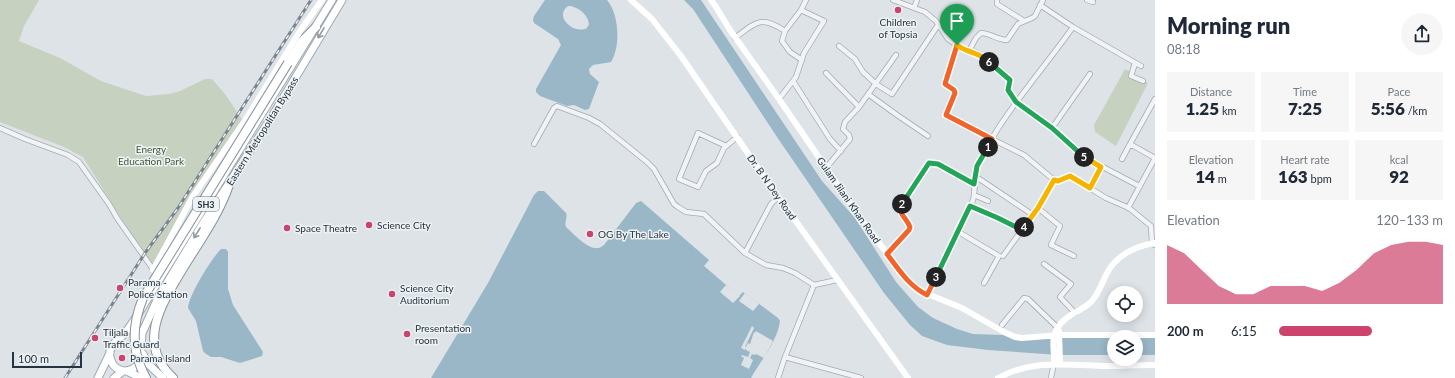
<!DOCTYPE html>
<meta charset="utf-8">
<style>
body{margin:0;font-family:Lato,sans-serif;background:#f6f6f7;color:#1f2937;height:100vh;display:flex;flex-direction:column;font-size:15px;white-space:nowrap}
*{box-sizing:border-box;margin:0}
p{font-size:13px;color:#747a83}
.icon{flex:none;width:22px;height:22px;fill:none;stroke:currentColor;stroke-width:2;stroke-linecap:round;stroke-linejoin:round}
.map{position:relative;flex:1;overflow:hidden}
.panel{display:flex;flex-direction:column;background:#fff;width:300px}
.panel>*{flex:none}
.controls{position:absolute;left:1107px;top:286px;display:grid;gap:8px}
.controls a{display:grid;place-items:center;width:36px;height:36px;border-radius:50%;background:#fff;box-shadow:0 2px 10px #0003;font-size:20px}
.scale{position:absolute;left:12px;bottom:10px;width:70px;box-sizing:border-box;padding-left:4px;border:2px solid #27333e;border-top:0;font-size:11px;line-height:14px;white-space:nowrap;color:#27333e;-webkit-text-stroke:3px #edf2f5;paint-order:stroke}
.pin{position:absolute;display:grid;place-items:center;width:34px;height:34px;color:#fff;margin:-41px -17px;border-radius:50% 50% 50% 0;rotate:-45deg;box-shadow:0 0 4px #0007}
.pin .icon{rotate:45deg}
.km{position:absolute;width:20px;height:20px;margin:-10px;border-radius:50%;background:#222;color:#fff;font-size:11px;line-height:20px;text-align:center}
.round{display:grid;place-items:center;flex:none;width:42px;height:42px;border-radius:21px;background:#f6f6f7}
.head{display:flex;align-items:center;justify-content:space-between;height:68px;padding:0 12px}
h1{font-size:22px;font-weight:800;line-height:30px}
.metrics{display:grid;grid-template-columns:repeat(3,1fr);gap:6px;height:68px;padding:4px 12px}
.metrics div{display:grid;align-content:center;border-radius:0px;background:#f6f6f7;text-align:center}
.metrics b{font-size:17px;font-weight:800}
.metrics small{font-size:11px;font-weight:400}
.metrics p{font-size:11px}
.chart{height:112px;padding:8px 12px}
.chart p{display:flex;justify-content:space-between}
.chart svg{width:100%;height:72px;margin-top:4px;fill:#cc446d;opacity:.7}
ul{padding:0 12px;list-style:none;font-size:13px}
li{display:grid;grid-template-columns:64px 48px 1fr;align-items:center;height:30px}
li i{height:10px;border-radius:5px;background:#cc446d}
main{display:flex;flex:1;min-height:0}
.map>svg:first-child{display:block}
.green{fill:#c7d1bf}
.water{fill:#99b7c7;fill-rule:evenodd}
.pier{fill:#dee3e7}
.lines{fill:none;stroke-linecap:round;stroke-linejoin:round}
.street-casing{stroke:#a3abb1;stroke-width:6}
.primary-casing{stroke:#9ea9b3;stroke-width:9}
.highway-casing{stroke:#86939e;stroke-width:10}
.street{stroke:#f1f3f6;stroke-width:4.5}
.secondary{stroke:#fff;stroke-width:6}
.primary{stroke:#fff;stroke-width:7}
.highway{stroke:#fff;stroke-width:8}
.rail-casing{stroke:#788591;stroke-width:3}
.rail{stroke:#edf2f5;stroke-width:1.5;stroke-dasharray:4.5;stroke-linecap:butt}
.highway-bridge-casing{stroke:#86939e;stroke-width:10;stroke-linecap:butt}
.highway-bridge{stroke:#fff;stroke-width:8}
.oneway{stroke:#93999e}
.split-1-casing{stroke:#fff;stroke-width:8}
.split-2-casing{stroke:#fff;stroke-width:8}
.split-3-casing{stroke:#fff;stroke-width:8}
.split-4-casing{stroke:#fff;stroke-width:8}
.split-5-casing{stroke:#fff;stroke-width:8}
.split-6-casing{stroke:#fff;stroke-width:8}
.split-7-casing{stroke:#fff;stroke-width:8}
.split-1{stroke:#f0652b;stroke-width:5}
.split-2{stroke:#22a559;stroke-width:5}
.split-3{stroke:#f0652b;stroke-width:5}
.split-4{stroke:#22a559;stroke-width:5}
.split-5{stroke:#f5b400;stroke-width:5}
.split-6{stroke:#22a559;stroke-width:5}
.split-7{stroke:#f5b400;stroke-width:5}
.poi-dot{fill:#cc446d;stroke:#edf2f5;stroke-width:1.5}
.labels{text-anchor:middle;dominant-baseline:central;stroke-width:3;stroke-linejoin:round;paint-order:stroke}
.shield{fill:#edf2f5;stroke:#626c75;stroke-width:1}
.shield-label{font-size:9px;font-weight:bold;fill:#27333e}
.poi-label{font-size:10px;fill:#27333e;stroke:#edf2f5;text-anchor:start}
.street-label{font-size:10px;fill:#27333e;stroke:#edf2f5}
.park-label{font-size:10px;fill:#415a35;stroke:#edf2f5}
</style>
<main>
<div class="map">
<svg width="1155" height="378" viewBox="0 0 1155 378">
<rect width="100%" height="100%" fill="#dee3e7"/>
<path class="green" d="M0,0H39L24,26L19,41L60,58L101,81L146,96L169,94L180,91L205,79H212L225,94L243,121L225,148L154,264L151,266L83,157L64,147L0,122Z
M1125,69L1148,83L1116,146L1095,132L1094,125Z"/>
<path class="water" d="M545,0H607C619,14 621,46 611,62L593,65L589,69L590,74L599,82L589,109L585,110L574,105L567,106L540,96L536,92V89L561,45L558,39L534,23L533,20L534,16ZM568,6C577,6 588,14 589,24L587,28C575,35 553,17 568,6Z
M684,0H701L822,181L855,218L896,282L918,307L933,318L957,329L973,334L1030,336L1114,337V355H1060L988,350L947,345L922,336L910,325L884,293L777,137L693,9Z
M538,191H544L566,213C568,218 564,222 566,227C573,233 588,250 598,248C600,248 602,246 604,245L633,207L636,203L641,201L709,260L704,266L739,296L743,292L778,318L780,321C777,342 761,360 751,378H431L488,283L534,195Z
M221,249H226L228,252V289L233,305L263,352L262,356L240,363L221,357H211L206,354L203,351L196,321L188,308C189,295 211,259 221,249Z
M1136,338H1155V355H1136Z"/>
<path class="pier" d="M726,285L740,296L733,303L720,292Z
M745,293L759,304L753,311L739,301Z
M752,326L754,328L745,347H746L748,343L750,344L754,332L755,333L756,331L773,341L764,358L756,354L755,355L752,354L750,358L753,360L749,369L741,365L744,358L741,356L742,355L748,357L750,352L746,350V348L745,350L741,348Z"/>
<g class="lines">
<defs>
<path id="street" d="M893,0L925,12L936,21L948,39L962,49L975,52L985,58L1010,80L1008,89L1016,102L1052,128L1084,157L1139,186
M997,0V4L1024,21
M1087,0L1093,2
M1040,5L1073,27L1141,66
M914,8L917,0
M801,10L785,31L782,41L790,52L802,60
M735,38C756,22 761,15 785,31
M957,45L945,84L955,92L946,113V116L1024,155L1054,180L1058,181L1070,176L1106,198L1129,208L1151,226L1152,243L1154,245
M839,46L855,59L863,72L876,84L892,94L938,25
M969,51L976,38L981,33C990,33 997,40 1007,40L1018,24L1032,18L1035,16L1043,0
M1135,63L1131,76L1143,81
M826,73L859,107
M793,81L830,139L841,151
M868,94L897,115L928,136
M779,99L796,77L804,53L824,21L801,10L806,0
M0,128L25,139L68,155L79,162L109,204L117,218L155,272
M1052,128L1090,74
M534,144L554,108L557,106L589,118L600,124L647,162L654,169L674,204L678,207L686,212L704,214L745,253L766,265L783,268L795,273L814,285
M726,146L698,133L679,179L698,187L706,171L717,163L724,148L737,137
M1122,159L1130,144
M826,168L850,139L849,135L843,129L845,122L859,107L896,55
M975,176L1033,215
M1090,188L1101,167
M974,195L988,201
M970,206L998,218L1022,230
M1038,208L1060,226L1051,245L1074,256
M1128,208L1155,158L1130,144L1155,99
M957,231L999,256L984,283
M745,253L771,204L778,197
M887,254L909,230V224L900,213V209L929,163L938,164L974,184
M1003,256L1038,208L1054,180
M1044,264L1071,284L1060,297L1075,313
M837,280L814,285L785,357L861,378
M927,295L973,200C976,189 973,178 977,167C982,153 991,140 999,127C1022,92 1049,61 1073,27
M1002,325L1024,298L1028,299L1058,328
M778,378L785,357
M1051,378L1054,363"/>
<path id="primary" d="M141,348L142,333L159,296L202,225L273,115L342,0
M142,353C141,374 114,378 110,357C109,353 110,349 113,345C116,340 122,337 126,332C132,324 138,315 143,306L332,0
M143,354L147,363L163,378
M127,371L141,378
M98,378L110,353
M114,378L123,371"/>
<path id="highway" d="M288,63L302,41L316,27
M142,370L146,378
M173,378C134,342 164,300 185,265C201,239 219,214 229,185"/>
</defs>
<use href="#street" class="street-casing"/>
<use href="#primary" class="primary-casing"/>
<use href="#highway" class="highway-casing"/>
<use href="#street" class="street"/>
<path class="secondary" d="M631,0L652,19L681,56L760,171L908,378
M711,0L716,7L730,30L779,99L859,216L901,272L918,290L962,308L1004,332L1015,337L1022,338L1060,335H1155
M153,270L193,196L246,119L300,31L322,0
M1059,331L1060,363
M1054,363C1055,354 1051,341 1055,333C1063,314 1078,314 1091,302C1098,295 1102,283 1106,275C1115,256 1135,246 1155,243
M998,378C1032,359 1069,365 1106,366C1122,366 1139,365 1155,365"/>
<use href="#primary" class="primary"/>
<use href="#highway" class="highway"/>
<defs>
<path id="rail" d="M65,378L145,253L178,208L311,0"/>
</defs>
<use href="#rail" class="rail-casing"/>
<use href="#rail" class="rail"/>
<defs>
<path id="highway-bridge" d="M142,370C131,346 133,322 143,298L288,63"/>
</defs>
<use href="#highway-bridge" class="highway-bridge-casing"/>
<use href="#highway-bridge" class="highway-bridge"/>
</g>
<defs><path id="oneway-shaft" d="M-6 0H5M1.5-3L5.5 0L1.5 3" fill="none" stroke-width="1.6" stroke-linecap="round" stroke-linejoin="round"/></defs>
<g class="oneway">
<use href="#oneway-shaft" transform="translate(321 33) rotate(121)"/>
<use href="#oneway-shaft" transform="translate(197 233) rotate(122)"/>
</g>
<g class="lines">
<defs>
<path id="split-1" d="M957,45L945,84L954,90L955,93L946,115L992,139L988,147"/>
<path id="split-2" d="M902,204L929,163L938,164L974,184L977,166L988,147"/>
<path id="split-3" d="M902,204C897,214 907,218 910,227L909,230L887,254C899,270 909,286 927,295L936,277"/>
<path id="split-4" d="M936,277L970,206L998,218L1022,230L1024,227"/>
<path id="split-5" d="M1024,227L1038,208L1054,180L1058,181L1070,176L1090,188L1101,167L1084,157"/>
<path id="split-6" d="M989,62L1010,80L1008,90L1016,102L1052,128L1084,157"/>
<path id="split-7" d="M957,45C967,53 979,52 989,62"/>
</defs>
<use href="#split-1" class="split-1-casing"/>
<use href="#split-2" class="split-2-casing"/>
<use href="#split-3" class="split-3-casing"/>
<use href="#split-4" class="split-4-casing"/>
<use href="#split-5" class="split-5-casing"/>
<use href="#split-6" class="split-6-casing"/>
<use href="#split-7" class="split-7-casing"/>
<use href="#split-1" class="split-1"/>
<use href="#split-2" class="split-2"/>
<use href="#split-3" class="split-3"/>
<use href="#split-4" class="split-4"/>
<use href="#split-5" class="split-5"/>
<use href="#split-6" class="split-6"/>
<use href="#split-7" class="split-7"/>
</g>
<g class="poi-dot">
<circle cx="898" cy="10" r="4"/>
<circle cx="369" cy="225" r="4"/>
<circle cx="287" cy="228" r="4"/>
<circle cx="590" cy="234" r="4"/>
<circle cx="120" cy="288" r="4"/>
<circle cx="392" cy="294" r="4"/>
<circle cx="407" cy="334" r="4"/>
<circle cx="95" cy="338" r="4"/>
<circle cx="122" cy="358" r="4"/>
</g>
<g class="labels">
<rect class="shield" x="193" y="197" width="26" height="14" rx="3"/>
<g class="shield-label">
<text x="206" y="204">SH3</text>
</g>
<g class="poi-label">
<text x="898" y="22" text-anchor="middle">Children<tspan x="898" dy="12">of Topsia</tspan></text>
<text x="377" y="225">Science City</text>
<text x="295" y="228">Space Theatre</text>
<text x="598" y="234">OG By The Lake</text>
<text x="128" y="282">Parama -<tspan x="128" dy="12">Police Station</tspan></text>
<text x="400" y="288">Science City<tspan x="400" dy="12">Auditorium</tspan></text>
<text x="415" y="328">Presentation<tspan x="415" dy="12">room</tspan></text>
<text x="103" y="332">Tiljala<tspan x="103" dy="12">Traffic Guard</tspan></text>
<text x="130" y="358">Parama Island</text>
</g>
<g class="street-label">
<text transform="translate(262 131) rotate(-58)">Eastern Metropolitan Bypass</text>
<text transform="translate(772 187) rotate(55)">Dr. B N Dey Road</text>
<text transform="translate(849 200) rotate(55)">Gulam Jilani Khan Road</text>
</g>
<g class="park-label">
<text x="151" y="149">Energy<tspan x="151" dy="12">Education Park</tspan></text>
</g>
</g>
</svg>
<div class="controls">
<a><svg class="icon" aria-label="locate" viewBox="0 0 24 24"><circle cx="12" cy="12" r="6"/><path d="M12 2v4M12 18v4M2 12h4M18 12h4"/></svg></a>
<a><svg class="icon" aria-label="layers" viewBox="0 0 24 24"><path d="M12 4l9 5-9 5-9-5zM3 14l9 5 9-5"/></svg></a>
</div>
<div class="scale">100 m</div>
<div class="pin" style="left:957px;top:45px;background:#1e9e55"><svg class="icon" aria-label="arrive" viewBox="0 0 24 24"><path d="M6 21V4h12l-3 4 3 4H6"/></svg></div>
<b class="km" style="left:988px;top:147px">1</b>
<b class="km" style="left:902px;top:204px">2</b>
<b class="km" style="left:936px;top:277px">3</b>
<b class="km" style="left:1024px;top:227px">4</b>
<b class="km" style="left:1084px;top:157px">5</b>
<b class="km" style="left:989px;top:62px">6</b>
</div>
<section class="panel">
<div class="head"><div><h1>Morning run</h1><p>08:18</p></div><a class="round"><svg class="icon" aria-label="share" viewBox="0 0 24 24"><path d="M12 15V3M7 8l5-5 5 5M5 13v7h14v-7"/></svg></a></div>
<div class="metrics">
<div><p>Distance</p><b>1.25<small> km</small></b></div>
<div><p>Time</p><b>7:25</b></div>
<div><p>Pace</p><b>5:56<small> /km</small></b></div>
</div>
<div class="metrics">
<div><p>Elevation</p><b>14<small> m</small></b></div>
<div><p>Heart rate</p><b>163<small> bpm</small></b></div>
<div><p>kcal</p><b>92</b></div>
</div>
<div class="chart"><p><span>Elevation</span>120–133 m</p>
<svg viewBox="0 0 160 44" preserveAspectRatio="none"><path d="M0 44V8L10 13L20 23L30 33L40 38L50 38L60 33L70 33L80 33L90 36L100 31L110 23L120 13L130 8L140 6L150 6L160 8V44z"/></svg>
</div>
<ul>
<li><b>200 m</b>6:15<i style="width:57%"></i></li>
</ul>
</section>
</main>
